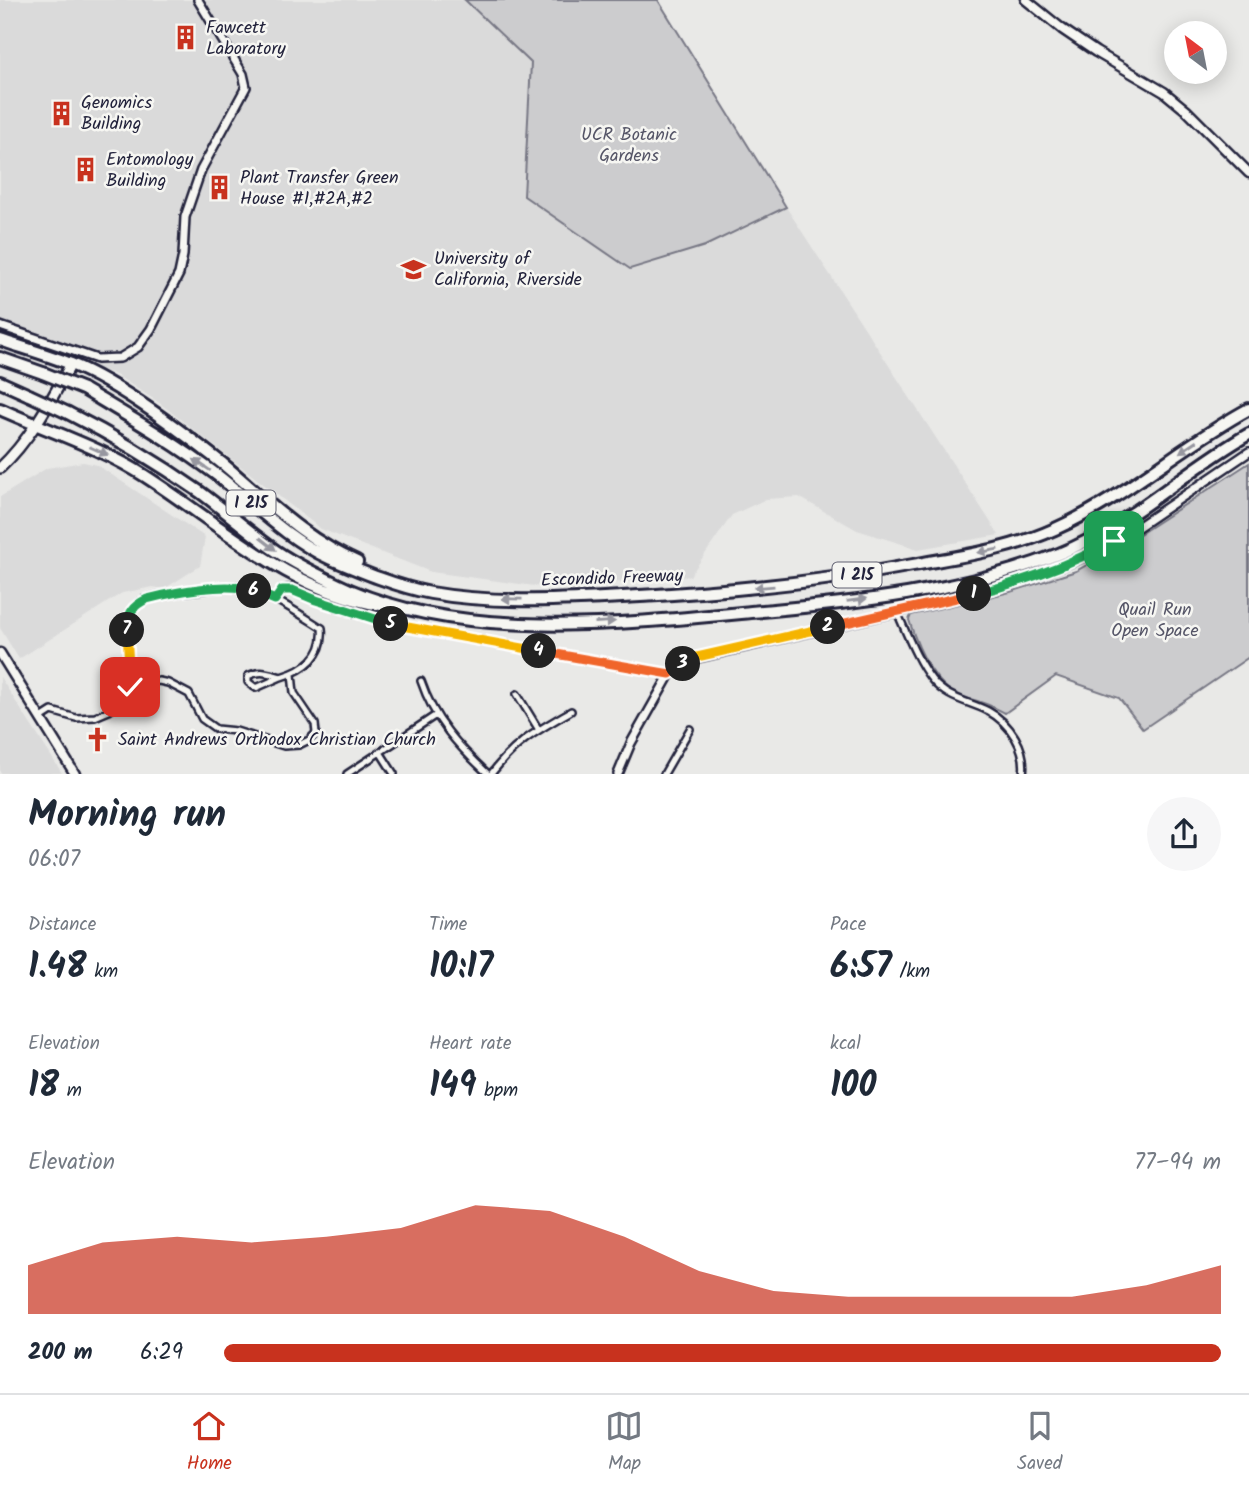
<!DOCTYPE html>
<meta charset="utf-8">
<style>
body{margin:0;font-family:Kalam,sans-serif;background:#f6f6f7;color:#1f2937;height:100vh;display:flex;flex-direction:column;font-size:26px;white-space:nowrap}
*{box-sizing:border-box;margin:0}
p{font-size:23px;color:#747a83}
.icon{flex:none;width:38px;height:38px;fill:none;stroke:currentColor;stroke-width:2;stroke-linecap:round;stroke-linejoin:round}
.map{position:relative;height:774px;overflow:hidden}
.details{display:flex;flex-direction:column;background:#fff;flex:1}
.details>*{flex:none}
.needle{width:46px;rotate:328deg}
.controls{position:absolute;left:1164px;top:21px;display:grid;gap:14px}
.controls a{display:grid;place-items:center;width:63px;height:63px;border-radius:50%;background:#fff;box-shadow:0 4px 18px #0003;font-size:35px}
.pin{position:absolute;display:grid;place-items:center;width:60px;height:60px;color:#fff;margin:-30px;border-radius:14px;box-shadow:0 4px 10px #0006}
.km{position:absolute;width:35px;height:35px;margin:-18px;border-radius:50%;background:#222;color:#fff;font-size:19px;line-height:35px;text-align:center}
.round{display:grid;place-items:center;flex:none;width:74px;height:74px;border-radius:37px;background:#f6f6f7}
.head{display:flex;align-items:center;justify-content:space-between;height:119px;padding:0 28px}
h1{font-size:38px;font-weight:700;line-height:52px}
.figures{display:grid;grid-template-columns:repeat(3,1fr);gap:10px;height:119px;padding:7px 28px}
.figures div{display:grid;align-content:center}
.figures b{font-size:35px;font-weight:700}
.figures small{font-size:19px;font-weight:400}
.figures p{font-size:19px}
.chart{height:196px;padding:14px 28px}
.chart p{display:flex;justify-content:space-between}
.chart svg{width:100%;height:126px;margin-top:7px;fill:#c8321e;opacity:.7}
ul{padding:0 28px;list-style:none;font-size:23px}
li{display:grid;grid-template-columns:112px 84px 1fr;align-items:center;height:52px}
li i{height:18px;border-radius:9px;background:#c8321e}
.tab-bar{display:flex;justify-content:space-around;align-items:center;height:98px;border-top:2px solid #e0e1e3;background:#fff;font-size:19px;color:#747a83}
.tab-bar a{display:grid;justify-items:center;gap:4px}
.tab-bar .on{color:#c8321e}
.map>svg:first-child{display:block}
.built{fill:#dadada}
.green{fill:#ccccce;stroke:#777784;stroke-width:2}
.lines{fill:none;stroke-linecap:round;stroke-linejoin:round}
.minor-casing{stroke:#22223b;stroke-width:10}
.tertiary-casing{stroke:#22223b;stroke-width:12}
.secondary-casing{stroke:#22223b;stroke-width:13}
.primary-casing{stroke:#22223b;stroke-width:14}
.motorway-casing{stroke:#22223b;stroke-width:16}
.minor{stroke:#f6f6f2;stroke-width:5}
.tertiary{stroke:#f6f6f2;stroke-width:7}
.secondary{stroke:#f6f6f2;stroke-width:8}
.primary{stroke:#f6f6f2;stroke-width:9}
.motorway{stroke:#f6f6f2;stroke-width:10}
.motorway-bridge-casing{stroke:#22223b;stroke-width:16;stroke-linecap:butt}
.motorway-bridge{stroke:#f6f6f2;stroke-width:10}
.oneway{fill:#9797a0}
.split-1-casing{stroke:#fff;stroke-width:14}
.split-2-casing{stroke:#fff;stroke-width:14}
.split-3-casing{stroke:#fff;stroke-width:14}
.split-4-casing{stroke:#fff;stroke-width:14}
.split-5-casing{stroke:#fff;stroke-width:14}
.split-6-casing{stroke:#fff;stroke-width:14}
.split-7-casing{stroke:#fff;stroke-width:14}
.split-8-casing{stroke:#fff;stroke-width:14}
.split-1{stroke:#22a559;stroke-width:9}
.split-2{stroke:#f0652b;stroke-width:9}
.split-3{stroke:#f5b400;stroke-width:9}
.split-4{stroke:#f0652b;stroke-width:9}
.split-5{stroke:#f5b400;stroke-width:9}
.split-6{stroke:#22a559;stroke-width:9}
.split-7{stroke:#22a559;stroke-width:9}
.split-8{stroke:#f5b400;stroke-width:9}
.labels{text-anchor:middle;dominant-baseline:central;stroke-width:5;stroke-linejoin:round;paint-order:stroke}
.shield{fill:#f6f6f2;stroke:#626272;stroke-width:2}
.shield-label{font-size:16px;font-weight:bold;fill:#22223b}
.poi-label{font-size:18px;fill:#22223b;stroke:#f6f6f2;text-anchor:start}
.park-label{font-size:18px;fill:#555567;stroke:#f6f6f2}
.street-label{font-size:18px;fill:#22223b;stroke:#f6f6f2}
</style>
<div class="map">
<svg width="1249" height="774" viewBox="0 0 1249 774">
<rect width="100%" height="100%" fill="#e9e9e7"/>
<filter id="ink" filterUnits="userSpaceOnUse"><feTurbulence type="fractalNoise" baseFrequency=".0143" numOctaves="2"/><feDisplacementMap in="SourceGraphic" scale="14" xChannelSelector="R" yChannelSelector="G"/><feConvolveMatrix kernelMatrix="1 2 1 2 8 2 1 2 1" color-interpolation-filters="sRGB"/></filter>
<g filter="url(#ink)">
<path class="built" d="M0,0H658L786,207L999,535L918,549L857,530L799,497L766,499L732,515L690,576L549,588L431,572L321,529L158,402L116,375L0,332Z
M83,462L97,465L205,537L200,566L164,589L153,587L122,593L19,659L0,628V497L47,468Z
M0,677L62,773H0Z"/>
<path class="green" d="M465,0H658L786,207L705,246L630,269L524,196L531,63Z
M1249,463V657L1143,729L1119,698L1056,676L1005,713C997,709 988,704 980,702C973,699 965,699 959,696C932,683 917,646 909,620L911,615L1010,592L1076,571L1132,539Z"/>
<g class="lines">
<defs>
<path id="minor" d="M275,600L282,590L288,588L348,611L400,626L670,674
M897,612C907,634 917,661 932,680C947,699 968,701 988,711C1010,723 1027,749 1023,774
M421,681C434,720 458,746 488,774
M132,693C128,680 129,663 128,650C123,593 145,597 193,591C209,590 226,585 241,587C267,591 301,615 322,628C325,655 305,670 281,677C268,673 260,670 248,676V682L256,688L281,677
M517,694L539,730
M41,718L52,711L76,718L95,717L109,711L144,683L159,681L168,683L189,694L202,719L216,729L236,731L284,746L299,745L309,740L316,733L315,724L294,693L292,674
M380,752L394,774
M347,774L436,715
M491,774C517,741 535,732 571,711
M664,774L690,729"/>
<path id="tertiary" d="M0,326L97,359L120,358L138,347L151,329L179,274L183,255L185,217L201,170L246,87L243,74L198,0
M618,774L631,743L670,674L689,660L1000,588L1052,570L1084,557L1129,533L1249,452"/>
<path id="secondary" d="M1026,0L1062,29L1096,52L1164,92L1187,111L1249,173
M0,653L75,774"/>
<path id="primary" d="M0,468C31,439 51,400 71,364"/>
<path id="motorway" d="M0,340C24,348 48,355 71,364C120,384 181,431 223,464C265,499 305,540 357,562
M0,358L43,373
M0,382L29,395
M83,389C128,416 175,443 217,475C253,503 287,539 329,558C360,571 398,587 431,593C493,604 560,600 622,597C720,592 817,583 913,565C961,556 1009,550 1055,529C1125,498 1182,445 1249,409
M0,409C48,431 100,447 145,476C220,524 289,591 381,605
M68,413C114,436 157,462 200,492C226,511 250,533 276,551C298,566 326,579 350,590C467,641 626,624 751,612C854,603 962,592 1059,554C1127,527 1185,470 1249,434"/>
</defs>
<use href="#minor" class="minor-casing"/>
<use href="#tertiary" class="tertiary-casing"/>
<use href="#secondary" class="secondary-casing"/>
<use href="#primary" class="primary-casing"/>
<use href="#motorway" class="motorway-casing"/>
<use href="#minor" class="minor"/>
<use href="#tertiary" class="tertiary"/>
<use href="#secondary" class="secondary"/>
<use href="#primary" class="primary"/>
<use href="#motorway" class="motorway"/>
<defs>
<path id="motorway-bridge" d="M43,373L83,389
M29,395L68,413"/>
</defs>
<use href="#motorway-bridge" class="motorway-bridge-casing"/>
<use href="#motorway-bridge" class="motorway-bridge"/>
</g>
<defs><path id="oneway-solid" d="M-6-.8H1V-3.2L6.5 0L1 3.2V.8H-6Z" transform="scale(1.75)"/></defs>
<g class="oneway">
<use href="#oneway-solid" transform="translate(1188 447) rotate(146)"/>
<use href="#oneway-solid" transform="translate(99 451) rotate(24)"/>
<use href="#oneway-solid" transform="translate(202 465) rotate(-146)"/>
<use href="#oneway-solid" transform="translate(268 544) rotate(38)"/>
<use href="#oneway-solid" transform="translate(988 551) rotate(170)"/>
<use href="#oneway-solid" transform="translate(764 587) rotate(175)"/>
<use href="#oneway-solid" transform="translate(512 599) rotate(-179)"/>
<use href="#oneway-solid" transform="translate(857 600) rotate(-8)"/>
<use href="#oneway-solid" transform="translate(605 622) rotate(-3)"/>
</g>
</g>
<g class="lines" filter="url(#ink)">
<defs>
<path id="split-1" d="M974,594C1023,582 1069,565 1114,541"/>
<path id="split-2" d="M828,627L974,594"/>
<path id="split-3" d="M683,664L697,657L828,627"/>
<path id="split-4" d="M539,651L670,674L683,664"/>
<path id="split-5" d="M391,624L539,651"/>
<path id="split-6" d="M254,591L275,600L282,590H292L316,600L391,624"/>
<path id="split-7" d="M127,630C128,613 132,606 147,599C174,592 229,581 254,591"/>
<path id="split-8" d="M127,630L130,687"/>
</defs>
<use href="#split-1" class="split-1-casing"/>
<use href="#split-2" class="split-2-casing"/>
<use href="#split-3" class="split-3-casing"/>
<use href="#split-4" class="split-4-casing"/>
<use href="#split-5" class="split-5-casing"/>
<use href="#split-6" class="split-6-casing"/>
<use href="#split-7" class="split-7-casing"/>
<use href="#split-8" class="split-8-casing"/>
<use href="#split-1" class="split-1"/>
<use href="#split-2" class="split-2"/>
<use href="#split-3" class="split-3"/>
<use href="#split-4" class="split-4"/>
<use href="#split-5" class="split-5"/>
<use href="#split-6" class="split-6"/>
<use href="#split-7" class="split-7"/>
<use href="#split-8" class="split-8"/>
</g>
<defs>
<symbol id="building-bare" viewBox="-9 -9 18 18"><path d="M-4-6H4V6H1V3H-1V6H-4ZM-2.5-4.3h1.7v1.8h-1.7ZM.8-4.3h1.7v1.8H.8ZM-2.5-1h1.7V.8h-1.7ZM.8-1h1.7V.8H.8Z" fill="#c8321e" stroke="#f6f6f2" stroke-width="2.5" paint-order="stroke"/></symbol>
<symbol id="university-bare" viewBox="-9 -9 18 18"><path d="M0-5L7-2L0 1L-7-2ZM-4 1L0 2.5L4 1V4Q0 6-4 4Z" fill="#c8321e" stroke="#f6f6f2" stroke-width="2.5" paint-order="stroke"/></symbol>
<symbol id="church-bare" viewBox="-9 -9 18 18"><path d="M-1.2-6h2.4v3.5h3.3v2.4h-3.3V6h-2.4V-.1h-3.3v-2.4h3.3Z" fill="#c8321e" stroke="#f6f6f2" stroke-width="2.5" paint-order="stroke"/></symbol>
</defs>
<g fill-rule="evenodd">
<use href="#building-bare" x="168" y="20" width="35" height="35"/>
<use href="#building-bare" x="44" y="96" width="35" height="35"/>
<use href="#building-bare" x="68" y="152" width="35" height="35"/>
<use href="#building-bare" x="202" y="170" width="35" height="35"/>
<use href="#university-bare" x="396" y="252" width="35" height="35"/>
<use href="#church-bare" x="80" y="722" width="35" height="35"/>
</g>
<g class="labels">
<g class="shield">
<rect x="226.5" y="490.5" width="49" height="25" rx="5"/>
<rect x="832.5" y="562.5" width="49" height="25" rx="5"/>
</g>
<g class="shield-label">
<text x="251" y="503">I 215</text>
<text x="857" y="575">I 215</text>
</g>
<g class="poi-label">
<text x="206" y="28">Fawcett<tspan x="206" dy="21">Laboratory</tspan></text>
<text x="81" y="103">Genomics<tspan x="81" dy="21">Building</tspan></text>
<text x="106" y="160">Entomology<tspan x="106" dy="21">Building</tspan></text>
<text x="240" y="178">Plant Transfer Green<tspan x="240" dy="21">House #1,#2A,#2</tspan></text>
<text x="434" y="259">University of<tspan x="434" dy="21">California, Riverside</tspan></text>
<text x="118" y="740">Saint Andrews Orthodox Christian Church</text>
</g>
<g class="park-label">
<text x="629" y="135">UCR Botanic<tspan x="629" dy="21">Gardens</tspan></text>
<text x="1155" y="610">Quail Run<tspan x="1155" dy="21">Open Space</tspan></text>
</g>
<g class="street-label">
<text transform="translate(612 579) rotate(-2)">Escondido Freeway</text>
</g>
</g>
</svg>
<div class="controls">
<a><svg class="needle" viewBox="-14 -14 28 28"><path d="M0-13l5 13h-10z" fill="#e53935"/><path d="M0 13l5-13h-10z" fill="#747a83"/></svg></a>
</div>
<div class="pin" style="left:1114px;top:541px;background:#1e9e55"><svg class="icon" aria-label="arrive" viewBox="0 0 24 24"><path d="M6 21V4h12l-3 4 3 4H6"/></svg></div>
<div class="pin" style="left:130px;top:687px;background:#d93025"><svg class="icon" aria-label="check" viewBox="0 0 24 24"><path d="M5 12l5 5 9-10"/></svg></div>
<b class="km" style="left:974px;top:594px">1</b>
<b class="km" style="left:828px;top:627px">2</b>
<b class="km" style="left:683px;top:664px">3</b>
<b class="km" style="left:539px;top:651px">4</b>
<b class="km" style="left:391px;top:624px">5</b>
<b class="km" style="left:254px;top:591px">6</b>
<b class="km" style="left:127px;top:630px">7</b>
</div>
<section class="details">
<div class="head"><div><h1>Morning run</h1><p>06:07</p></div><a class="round"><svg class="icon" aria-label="share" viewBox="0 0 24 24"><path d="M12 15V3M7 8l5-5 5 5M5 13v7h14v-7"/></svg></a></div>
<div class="figures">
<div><p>Distance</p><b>1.48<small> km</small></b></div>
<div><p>Time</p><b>10:17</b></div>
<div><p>Pace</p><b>6:57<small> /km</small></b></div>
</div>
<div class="figures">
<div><p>Elevation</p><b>18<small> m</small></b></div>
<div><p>Heart rate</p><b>149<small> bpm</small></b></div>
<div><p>kcal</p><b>100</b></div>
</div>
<div class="chart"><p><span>Elevation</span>77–94 m</p>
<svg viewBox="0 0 160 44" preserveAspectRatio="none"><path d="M0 44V27L10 19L20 17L30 19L40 17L50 14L60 6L70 8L80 17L90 29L100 36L110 38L120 38L130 38L140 38L150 34L160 27V44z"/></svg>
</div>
<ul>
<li><b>200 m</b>6:29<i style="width:100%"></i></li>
</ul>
</section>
<nav class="tab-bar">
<a class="on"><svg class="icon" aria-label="home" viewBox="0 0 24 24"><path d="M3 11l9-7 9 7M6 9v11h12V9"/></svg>Home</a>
<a><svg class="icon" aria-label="map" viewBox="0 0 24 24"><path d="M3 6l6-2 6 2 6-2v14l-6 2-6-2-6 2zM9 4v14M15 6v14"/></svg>Map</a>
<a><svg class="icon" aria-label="saved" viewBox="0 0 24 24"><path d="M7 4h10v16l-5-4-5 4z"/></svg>Saved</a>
</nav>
